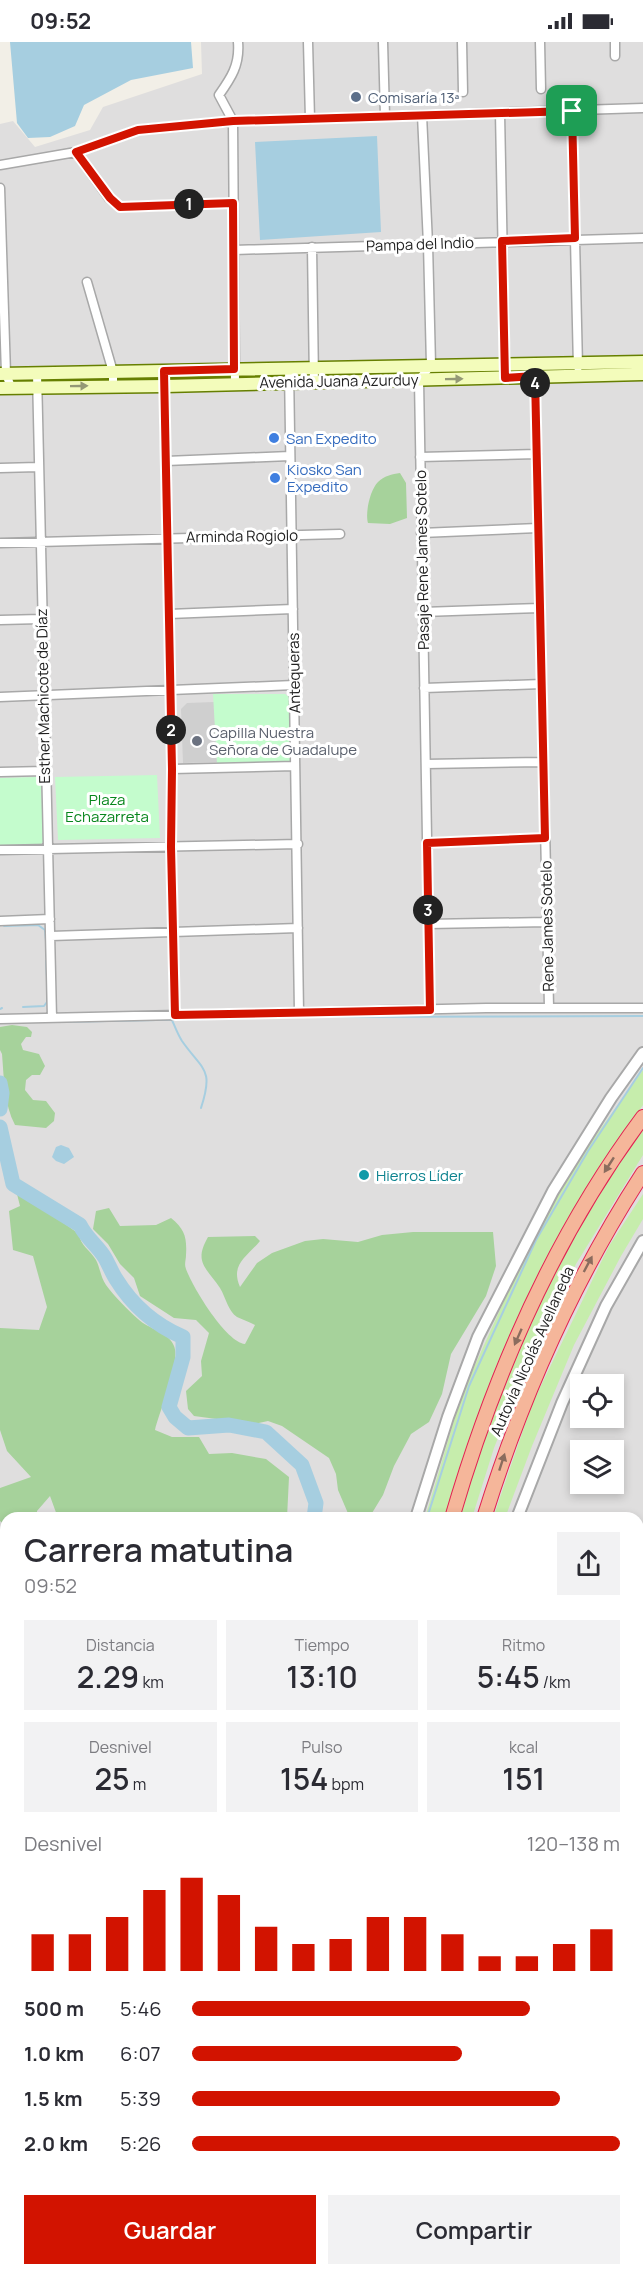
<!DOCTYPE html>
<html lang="es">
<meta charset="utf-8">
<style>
body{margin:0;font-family:Manrope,sans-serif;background:#f2f2f3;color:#2b2b33;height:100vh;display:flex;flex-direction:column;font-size:22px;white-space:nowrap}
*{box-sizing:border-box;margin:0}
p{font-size:20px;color:#7c7c81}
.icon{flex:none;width:33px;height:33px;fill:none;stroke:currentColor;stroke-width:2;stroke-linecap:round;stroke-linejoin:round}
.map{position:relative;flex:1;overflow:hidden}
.details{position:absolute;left:0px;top:1470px;width:644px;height:764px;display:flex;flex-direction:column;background:#fff;border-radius:18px 18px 0 0;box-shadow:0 3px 9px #0003}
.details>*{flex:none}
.controls{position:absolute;left:570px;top:1332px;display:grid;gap:12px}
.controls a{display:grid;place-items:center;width:54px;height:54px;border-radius:0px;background:#fff;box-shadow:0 3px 9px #0003;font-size:30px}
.pin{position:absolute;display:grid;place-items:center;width:51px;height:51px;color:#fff;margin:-26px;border-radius:12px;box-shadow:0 3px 9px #0006}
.km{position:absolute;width:30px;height:30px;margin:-15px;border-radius:50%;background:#222;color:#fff;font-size:16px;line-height:30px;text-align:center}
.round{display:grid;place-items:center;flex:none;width:63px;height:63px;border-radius:0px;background:#f2f2f3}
.summary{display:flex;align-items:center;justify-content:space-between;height:102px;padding:0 24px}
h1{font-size:33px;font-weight:600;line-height:45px}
.metrics{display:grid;grid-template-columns:repeat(3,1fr);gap:9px;height:102px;padding:6px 24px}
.metrics div{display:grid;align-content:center;border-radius:0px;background:#f2f2f3;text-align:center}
.metrics b{font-size:30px;font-weight:600}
.metrics small{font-size:16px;font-weight:400}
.metrics p{font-size:16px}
.chart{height:168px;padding:12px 24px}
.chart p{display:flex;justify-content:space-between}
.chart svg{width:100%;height:108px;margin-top:6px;stroke:#d21300;stroke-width:6}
.cta{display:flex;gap:12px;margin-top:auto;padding:12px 24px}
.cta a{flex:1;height:69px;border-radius:0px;background:#d21300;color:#fff;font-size:24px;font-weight:600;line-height:69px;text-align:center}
.cta a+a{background:#f2f2f3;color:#2b2b33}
ul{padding:0 24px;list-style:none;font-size:20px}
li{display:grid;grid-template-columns:96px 72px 1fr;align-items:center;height:45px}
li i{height:15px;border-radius:8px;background:#d21300}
.status{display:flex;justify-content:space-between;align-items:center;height:42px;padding:0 30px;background:#fff;direction:ltr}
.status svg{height:16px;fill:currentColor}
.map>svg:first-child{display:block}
.residential{fill:#dfdede;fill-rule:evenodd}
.religious{fill:#cfcfcf}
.grass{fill:#c6edac}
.forest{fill:#a6d29b}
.park{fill:#c4fccd}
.water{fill:#a6cee0}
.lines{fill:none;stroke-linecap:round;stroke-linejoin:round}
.stream{stroke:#a6cee0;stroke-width:2}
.river{stroke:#a6cee0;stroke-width:15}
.minor-casing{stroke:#a8a8a8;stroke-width:11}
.tertiary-casing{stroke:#a8a8a8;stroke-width:14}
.secondary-casing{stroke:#667f01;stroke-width:15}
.trunk-casing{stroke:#e22252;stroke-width:16}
.minor{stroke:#fff;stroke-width:8}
.tertiary{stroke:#fff;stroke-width:10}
.secondary{stroke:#f3fcbb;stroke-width:12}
.trunk{stroke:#f5b69a;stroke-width:14}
.oneway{fill:#949976}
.oneway2{fill:#8b6c5e}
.route-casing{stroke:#fff;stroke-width:12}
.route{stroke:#d21300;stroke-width:8}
.service-dot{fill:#5c6f8a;stroke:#fff;stroke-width:2}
.shop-dot{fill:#3f7fe0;stroke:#fff;stroke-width:2}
.worship-dot{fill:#6b7280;stroke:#fff;stroke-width:2}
.culture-dot{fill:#0f9aa8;stroke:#fff;stroke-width:2}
.labels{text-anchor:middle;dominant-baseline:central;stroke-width:6;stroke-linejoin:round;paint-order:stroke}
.service-label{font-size:15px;fill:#4e5e75;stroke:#fff;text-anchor:start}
.street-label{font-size:15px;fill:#212121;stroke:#fff}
.shop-label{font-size:15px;fill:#366cbe;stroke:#fff;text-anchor:start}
.worship-label{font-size:15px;fill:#5b616d;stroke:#fff;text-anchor:start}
.park-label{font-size:15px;fill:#08861d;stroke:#fff}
.culture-label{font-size:15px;fill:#0d838f;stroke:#fff;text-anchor:start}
</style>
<div class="status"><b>09:52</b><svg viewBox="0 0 49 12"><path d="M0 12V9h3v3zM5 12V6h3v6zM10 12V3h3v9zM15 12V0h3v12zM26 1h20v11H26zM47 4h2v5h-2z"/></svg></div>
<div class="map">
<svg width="643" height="2233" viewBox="0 0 643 2233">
<rect width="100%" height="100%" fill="#f2efe7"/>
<path class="residential" d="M201,0H643V1548H638V1476H6V2228H468L469,2233H0V82L13,79L35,105L90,88L103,65L202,32ZM580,1342H614V1376H580ZM580,1408H614V1442H580Z"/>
<path class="religious" d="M214,660L217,720L183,721L181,667L187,661Z"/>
<path class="grass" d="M415,330V333L329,334V331Z
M643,1028V1063L600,1124L563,1185L523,1264L493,1333L444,1476H425L462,1352L533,1195L586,1107Z
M643,1085V1113L576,1222L531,1313L494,1406L472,1476H459C489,1379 525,1283 574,1193C595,1156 619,1121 643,1085Z
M643,1152V1177L621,1214L574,1303L532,1404L505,1476H493L532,1362L609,1204Z
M192,2228H220L218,2233H190Z"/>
<path class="forest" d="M400,431L406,441L407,476L390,482L368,481C365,471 370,448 378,440C384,434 392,432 400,431Z
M12,983L27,985L32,990L31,995H26L21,1002L23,1008L39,1012L45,1024L40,1033H32L26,1038L25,1048L33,1058L46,1059L55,1071L54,1079L46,1086L15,1083C4,1062 4,1036 2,1012L0,1008V985Z
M17,1152L37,1162L79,1192C80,1203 90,1208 96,1218C100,1226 101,1236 106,1243C114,1254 128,1268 138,1277C148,1287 169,1290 174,1304C181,1320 159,1370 155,1388L172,1395H199L209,1412L232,1411L266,1417L289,1435L287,1476H58L50,1454L37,1469V1476H6V1484L0,1479V1446L31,1435L7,1409L0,1388V1286L39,1288L47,1265L33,1214L13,1208L9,1169L20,1164Z
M109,1166L120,1184L156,1183L171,1176C185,1187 187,1196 186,1213C186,1218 184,1222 186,1227C193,1246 226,1300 245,1302L255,1283C250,1280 243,1278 237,1275C228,1269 226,1256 220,1246C207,1226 193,1221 208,1195L255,1194L260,1199C247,1215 230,1222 240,1245L257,1221L272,1211L305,1199L323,1197L358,1200L382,1193L413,1190H493L496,1224L486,1254L451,1312L442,1352L429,1380L411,1392L394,1424L383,1453L369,1476H350L338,1448L336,1432L329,1416L282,1384L268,1379L254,1382L194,1374L188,1367L186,1349L202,1334L201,1319L209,1291L196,1278L174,1276L140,1254L134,1236L120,1222L108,1202L93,1187L96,1169Z
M638,1542L643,1543V1596L638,1598Z
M643,1665V1767L638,1769V1666Z
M643,1842V1915L638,1918V1850Z
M511,2228H559L560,2233H512Z"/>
<path class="park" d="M213,652H285L289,655L292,717L287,721L217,722Z
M157,733L160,796L58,798L55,735Z
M36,735L41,739L43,800L39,804L0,805V736Z"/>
<path class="water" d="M10,0H191L193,26L131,38L84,63L75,84L50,95L28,96L17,81Z
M377,94L381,190L260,198L255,100Z
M61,1103L69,1106L74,1115L64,1122L56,1119L52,1115L56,1105Z
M6,2080V2228H122L126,2233H0V2083Z"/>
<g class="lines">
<path class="stream" d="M4,884L38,883L45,888L46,899
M46,911V914
M46,919L47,935
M23,965L44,964L47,960V938
M0,967L2,966
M172,978C175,985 178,993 182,999C203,1029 214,1026 201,1066
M58,980L304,975L643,974
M427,1476L469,1344L536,1198L588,1109L643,1026"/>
<path class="river" d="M0,1041L2,1051L0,1067
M0,1085L13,1142L80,1183C86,1196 98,1204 105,1216C109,1223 112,1231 116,1237C132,1263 155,1283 183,1295V1315L169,1365L175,1375L188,1386L229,1383L266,1390L302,1423L316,1461L314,1476
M638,1654L643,1653"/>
<defs>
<path id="minor" d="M308,0L310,77
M383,0L385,74
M462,0L463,50
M540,0L541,47
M615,0V14
M572,69L578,325
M500,71L505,326
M422,73L428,202L431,323L419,338L430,968
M76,110L109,156L120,165L233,161
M0,123L76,110L138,88L233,79L643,66
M0,146L6,332L11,345
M312,205L314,339
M234,208L643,196
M87,240L113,330V343
M289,327L299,970
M164,329L172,727L171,805L175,973
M37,332L52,976
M535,334L549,965
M235,342L233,79L219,53C231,36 240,23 238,0
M420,415L537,412
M166,419L290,414
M0,426L38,425
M421,491L538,486
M0,501L340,492
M423,570L540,566
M169,572L293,567
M0,578L41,577
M424,646L542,642
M0,655L294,643
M426,722L543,720
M172,727L295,724
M0,730L45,729
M427,801L545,796
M0,808L298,802
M0,879L50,877
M428,882L547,880
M51,894L298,886
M0,977L486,966H643
M0,1624H6
M0,1827H6
M0,1962L6,1961
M0,2046L6,2044"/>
<path id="tertiary" d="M416,1476L448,1375L478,1295L553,1149L611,1056L643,1011
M517,1476L562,1361L606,1264L643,1199
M181,2233L183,2228
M289,2233L292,2228"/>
<path id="secondary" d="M0,332L643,320
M0,346L165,344L643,332"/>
<path id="trunk" d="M452,1476C493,1335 555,1193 643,1075
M484,1476C522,1354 573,1239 643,1131
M224,2233L226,2228
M256,2233L259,2228"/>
</defs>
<use href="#minor" class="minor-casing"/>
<use href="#tertiary" class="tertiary-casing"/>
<use href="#secondary" class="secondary-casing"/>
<use href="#trunk" class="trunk-casing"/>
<use href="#minor" class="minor"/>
<use href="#tertiary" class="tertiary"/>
<use href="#secondary" class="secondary"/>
<use href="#trunk" class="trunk"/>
</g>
<defs><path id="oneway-solid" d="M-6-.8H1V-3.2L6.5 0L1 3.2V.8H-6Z" transform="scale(1.5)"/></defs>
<g class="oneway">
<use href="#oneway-solid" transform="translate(454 337) rotate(-1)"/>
<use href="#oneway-solid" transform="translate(79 344) rotate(-1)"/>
</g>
<g class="oneway2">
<use href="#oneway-solid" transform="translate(609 1123) rotate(123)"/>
<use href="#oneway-solid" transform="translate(588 1222) rotate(-62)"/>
<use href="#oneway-solid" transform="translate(518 1295) rotate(114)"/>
<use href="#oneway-solid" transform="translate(502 1420) rotate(-72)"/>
</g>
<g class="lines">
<defs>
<path id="route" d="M572,69L575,196L502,199L505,336L535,334L545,796L427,801L430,968L175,973L171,805L172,727L164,329L234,327L233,161L120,165L110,156L76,110L138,88L233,79Z"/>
</defs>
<use href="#route" class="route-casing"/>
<use href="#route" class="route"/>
</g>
<circle class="service-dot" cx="356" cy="55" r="6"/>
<g class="shop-dot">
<circle cx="274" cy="396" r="6"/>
<circle cx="275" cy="436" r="6"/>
</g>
<circle class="worship-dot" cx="197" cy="699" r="6"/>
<circle class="culture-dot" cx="364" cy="1133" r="6"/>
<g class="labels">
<g class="service-label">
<text x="368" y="55">Comisaría 13ª</text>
</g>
<g class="street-label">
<text transform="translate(420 202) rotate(-2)">Pampa del Indio</text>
<text transform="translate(339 339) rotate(-1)">Avenida Juana Azurduy</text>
<text transform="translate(242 494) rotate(-1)">Arminda Rogiolo</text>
<text transform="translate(422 518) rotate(-91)">Pasaje Rene James Sotelo</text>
<text transform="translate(294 631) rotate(-91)">Antequeras</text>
<text transform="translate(43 654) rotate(-91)">Esther Machicote de Díaz</text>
<text transform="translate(547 884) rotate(-91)">Rene James Sotelo</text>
<text transform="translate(532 1309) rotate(-66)">Autovía Nicolás Avellaneda</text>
</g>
<g class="shop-label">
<text x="286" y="396">San Expedito</text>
<text x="287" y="427">Kiosko San<tspan x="287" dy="17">Expedito</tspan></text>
</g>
<g class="worship-label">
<text x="209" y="690">Capilla Nuestra<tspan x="209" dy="17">Señora de Guadalupe</tspan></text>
</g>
<g class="park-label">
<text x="107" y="757">Plaza<tspan x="107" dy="17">Echazarreta</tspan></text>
</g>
<g class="culture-label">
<text x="376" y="1133">Hierros Líder</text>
</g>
</g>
</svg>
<div class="controls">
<a><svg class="icon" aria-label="locate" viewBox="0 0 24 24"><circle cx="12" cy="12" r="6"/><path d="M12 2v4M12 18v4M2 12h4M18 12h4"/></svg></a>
<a><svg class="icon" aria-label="layers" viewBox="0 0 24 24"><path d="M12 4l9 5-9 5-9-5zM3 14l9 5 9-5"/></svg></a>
</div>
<div class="pin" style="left:572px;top:69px;background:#1e9e55"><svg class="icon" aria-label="arrive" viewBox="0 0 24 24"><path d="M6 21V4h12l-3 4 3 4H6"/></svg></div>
<b class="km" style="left:189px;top:162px">1</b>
<b class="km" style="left:171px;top:688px">2</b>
<b class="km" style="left:428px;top:868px">3</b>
<b class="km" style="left:535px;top:341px">4</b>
<section class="details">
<div class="summary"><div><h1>Carrera matutina</h1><p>09:52</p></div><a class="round"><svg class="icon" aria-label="share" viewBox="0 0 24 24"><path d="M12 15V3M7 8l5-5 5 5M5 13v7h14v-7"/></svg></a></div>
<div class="metrics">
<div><p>Distancia</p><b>2.29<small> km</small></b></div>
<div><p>Tiempo</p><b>13:10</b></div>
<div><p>Ritmo</p><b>5:45<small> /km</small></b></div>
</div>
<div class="metrics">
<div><p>Desnivel</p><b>25<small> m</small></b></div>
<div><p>Pulso</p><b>154<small> bpm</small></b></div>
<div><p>kcal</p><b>151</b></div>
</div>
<div class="chart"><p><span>Desnivel</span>120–138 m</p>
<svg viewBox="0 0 160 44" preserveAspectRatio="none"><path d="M5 44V29M15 44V29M25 44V22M35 44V11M45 44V6M55 44V13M65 44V26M75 44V33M85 44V31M95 44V22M105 44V22M115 44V29M125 44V38M135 44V38M145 44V33M155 44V27"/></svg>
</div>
<ul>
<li><b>500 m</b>5:46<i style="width:79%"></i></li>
<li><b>1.0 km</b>6:07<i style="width:63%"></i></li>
<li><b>1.5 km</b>5:39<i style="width:86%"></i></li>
<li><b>2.0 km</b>5:26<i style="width:100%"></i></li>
</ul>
<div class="cta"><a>Guardar</a><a>Compartir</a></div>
</section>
</div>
